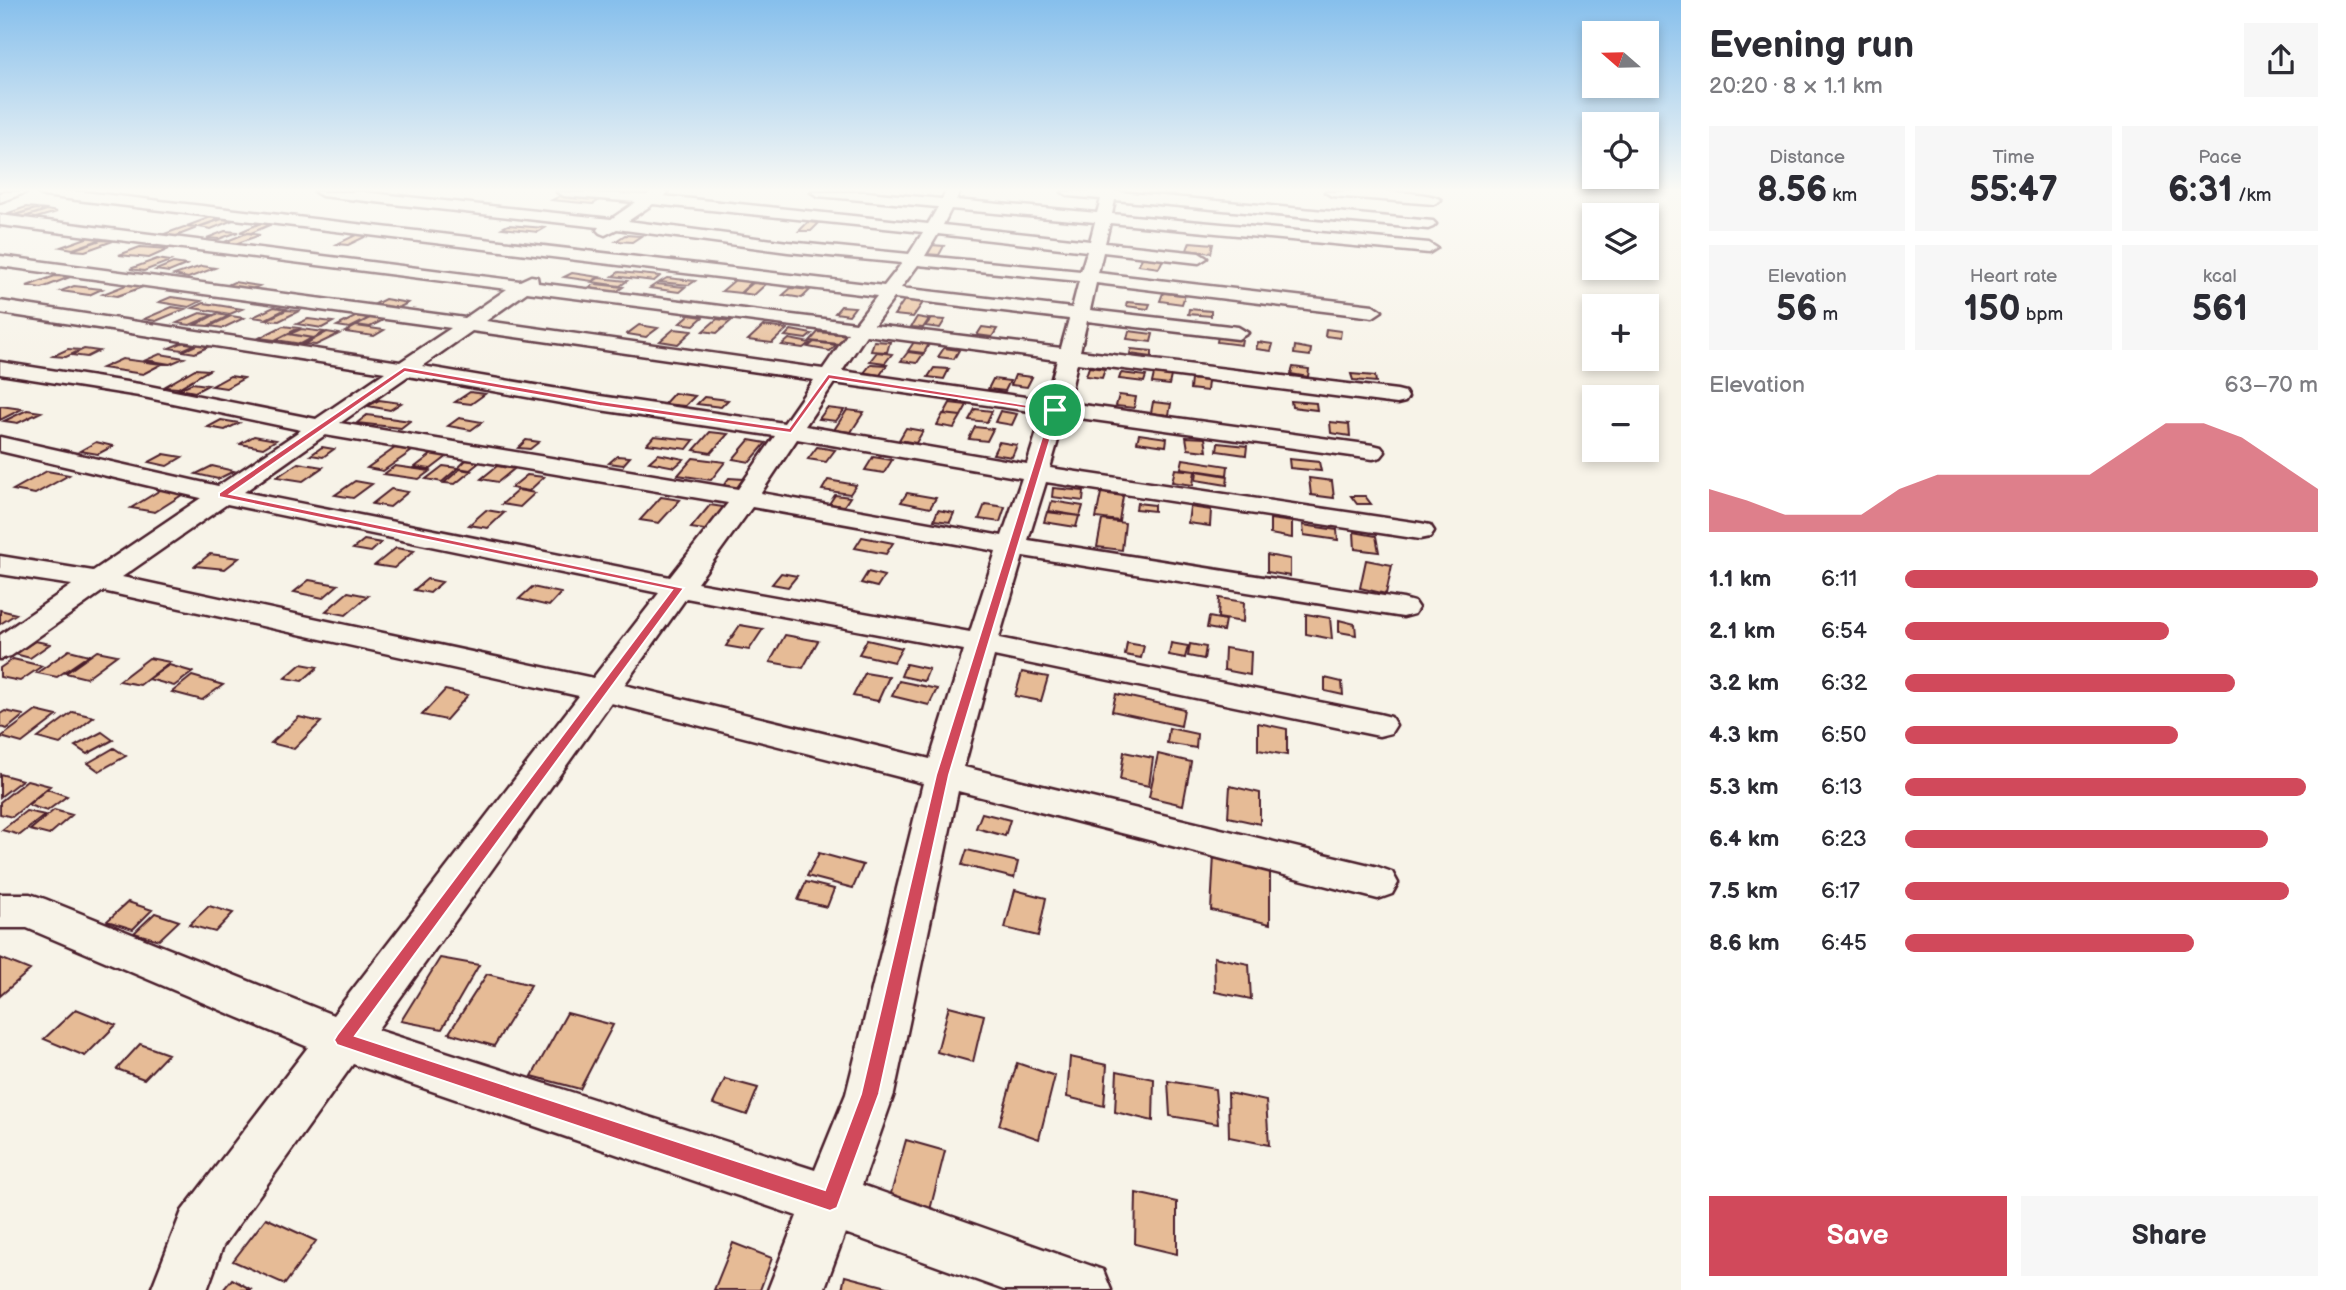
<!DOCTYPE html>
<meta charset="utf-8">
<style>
body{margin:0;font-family:"Balsamiq Sans",sans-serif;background:#f7f7f7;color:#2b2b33;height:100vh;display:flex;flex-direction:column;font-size:26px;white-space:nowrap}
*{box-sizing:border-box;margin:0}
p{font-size:23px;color:#7c7c81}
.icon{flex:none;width:38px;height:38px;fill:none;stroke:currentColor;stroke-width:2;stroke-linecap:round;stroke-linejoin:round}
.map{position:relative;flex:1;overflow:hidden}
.drawer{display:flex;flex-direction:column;background:#fff;width:665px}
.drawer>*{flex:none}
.needle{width:46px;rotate:290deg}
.controls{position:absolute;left:1582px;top:21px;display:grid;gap:14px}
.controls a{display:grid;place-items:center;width:77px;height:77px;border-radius:0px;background:#fff;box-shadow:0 4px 10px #0003;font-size:35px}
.pin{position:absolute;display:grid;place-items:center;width:60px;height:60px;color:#fff;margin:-30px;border:4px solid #fff;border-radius:50%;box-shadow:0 2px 7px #0007}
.round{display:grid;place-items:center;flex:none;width:74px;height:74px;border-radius:0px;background:#f7f7f7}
.headline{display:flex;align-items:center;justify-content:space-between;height:119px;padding:0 28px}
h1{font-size:38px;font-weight:800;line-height:52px}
.stats{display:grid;grid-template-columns:repeat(3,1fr);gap:10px;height:119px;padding:7px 28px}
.stats div{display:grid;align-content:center;border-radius:0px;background:#f7f7f7;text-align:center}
.stats b{font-size:35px;font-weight:800}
.stats small{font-size:19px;font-weight:400}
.stats p{font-size:19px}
.chart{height:196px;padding:14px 28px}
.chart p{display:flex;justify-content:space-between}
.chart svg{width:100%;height:126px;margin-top:7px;fill:#d1495b;opacity:.7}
.cta{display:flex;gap:14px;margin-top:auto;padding:14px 28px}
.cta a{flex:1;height:80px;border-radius:0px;background:#d1495b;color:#fff;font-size:28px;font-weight:800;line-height:80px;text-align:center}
.cta a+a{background:#f7f7f7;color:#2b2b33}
ul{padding:0 28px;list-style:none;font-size:23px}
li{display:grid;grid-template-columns:112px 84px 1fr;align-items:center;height:52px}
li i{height:18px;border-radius:9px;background:#d1495b}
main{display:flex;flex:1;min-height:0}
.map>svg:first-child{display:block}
.building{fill:#e6bb96;stroke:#4a1f2b;stroke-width:2}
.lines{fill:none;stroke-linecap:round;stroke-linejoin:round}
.street-casing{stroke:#4a1f2b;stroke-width:5}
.street{fill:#f7f3e8;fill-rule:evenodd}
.route{fill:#d1495b;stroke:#fff;stroke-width:2;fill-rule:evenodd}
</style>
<main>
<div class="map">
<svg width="1681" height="1290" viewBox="0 0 1681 1290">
<rect width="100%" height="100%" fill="#f7f3e8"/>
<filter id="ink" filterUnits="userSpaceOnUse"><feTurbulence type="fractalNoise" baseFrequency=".0143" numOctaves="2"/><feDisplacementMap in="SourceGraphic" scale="14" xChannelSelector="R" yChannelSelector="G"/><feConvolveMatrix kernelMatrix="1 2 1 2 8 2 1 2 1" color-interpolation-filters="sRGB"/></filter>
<g filter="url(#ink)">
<path class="building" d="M560,196L600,200L593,204L552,200Z
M26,207L37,208L8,217L0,216Z
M36,209L47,210L19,219L8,217Z
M46,210L57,212L29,220L18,219Z
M211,217L223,218L198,227L187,226Z
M222,219L233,220L211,229L199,227Z
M263,222L274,223L251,233L240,232Z
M808,222L819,223L811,231H799Z
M508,225L545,228L538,232L502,228Z
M184,227L197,228L171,238L159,236Z
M225,231L238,232L219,239L207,238Z
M247,233L260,235L235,244L222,243Z
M358,234L369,235L348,245L337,244Z
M625,235L641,236L632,242L616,241Z
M89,237L102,239L73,249L61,247Z
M101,240L113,241L85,251L72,250Z
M1190,242L1213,244L1211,253L1187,250Z
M931,245L944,246L939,255L925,254Z
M140,247L169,249L149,258L119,255Z
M1144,255L1164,257L1159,268L1138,265Z
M157,259L170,261L144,271L130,269Z
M173,263L186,265L169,272L156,270Z
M202,266L215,268L188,278L174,275Z
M619,272L660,276L654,281L613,276Z
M572,273L599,277L592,281L564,277Z
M55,276L70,277L42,288L27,286Z
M599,278L627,281L620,286L592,282Z
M667,278L695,281L689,285L660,282Z
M735,280L752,282L740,293L722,291Z
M234,282L259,286L249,290L223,287Z
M131,283L146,286L117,296L103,294Z
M753,283L766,284L754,295L741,293Z
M595,284L623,287L616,292L588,288Z
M656,284L685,287L679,292L650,288Z
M74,286L102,289L89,295L61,291Z
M791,288L810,290L802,298L783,295Z
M1163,293L1185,295L1182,304L1160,301Z
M171,297L201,301L189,307L159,302Z
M385,299L408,303L398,308L375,304Z
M905,299L924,301L913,317L894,315Z
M1127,302L1150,304L1148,309L1126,306Z
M204,303L242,309L230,314L193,308Z
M841,306L855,307L849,315L835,313Z
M172,307L185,309L156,321L144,319Z
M274,307L286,309L266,319L253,317Z
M1189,309L1211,311V316L1188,314Z
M286,310L299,311L279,321L266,320Z
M200,313L213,315L190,325L177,323Z
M216,314L229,316L208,326L195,325Z
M375,315L389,317L370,327L356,325Z
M689,315L703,317L694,325L680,323Z
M231,316L244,318L223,328L210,326Z
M357,316L370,318L350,328L337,326Z
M917,317L929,319L923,328L911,327Z
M308,319L333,322L322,328L297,324Z
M717,319L731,321L717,333L703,331Z
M931,319L945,320L940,328L925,326Z
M639,325L658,328L646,337L627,334Z
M283,326L299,328L275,340L259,338Z
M356,326L384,330L374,336L345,332Z
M763,326L787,329L772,343L748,340Z
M982,327L997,329L992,337L977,335Z
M301,329L325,332L314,338L290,334Z
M674,329L692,331L678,344L660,341Z
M1326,329L1341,331L1340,338L1325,336Z
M791,330L812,334L806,339L785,336Z
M1129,331L1153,334L1151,342L1127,339Z
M327,332L339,334L316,345L305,344Z
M818,332L847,335L839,344L810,341Z
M288,334L312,338L301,344L276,340Z
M1218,336L1242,339L1241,345L1217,342Z
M789,339L810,343L803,348L782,345Z
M874,341L890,342L887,352L871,351Z
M184,342L196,344L182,350L169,348Z
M814,342L836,345L830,351L808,347Z
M914,342L929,344L924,353L908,351Z
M1258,342L1273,344L1271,351L1256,349Z
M198,344L210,346L195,353L183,351Z
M1295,346L1311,349L1310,356L1294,354Z
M944,348L959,350L954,359L938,357Z
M68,349L81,350L66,357L53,356Z
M84,349L99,351L87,357L71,355Z
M1131,349L1152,351V357L1130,354Z
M877,352L892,354L885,363L870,361Z
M908,352L923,354L917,363L901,361Z
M160,354L184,358L170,364L146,360Z
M122,359L162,364L143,374L102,368Z
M871,364L887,365L880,375L864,373Z
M1089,367L1105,369L1102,378L1086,376Z
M1293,367L1309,369L1308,377L1291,374Z
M934,368L949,369L944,379L928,377Z
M195,369L209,370L178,388L164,387Z
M1121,373L1146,376L1144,382L1119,379Z
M1154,374L1171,376L1169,385L1152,383Z
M1351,374L1375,376L1376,382L1353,380Z
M1015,375L1032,377L1027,387L1011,385Z
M230,376L244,378L226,388L212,386Z
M993,379L1010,381L1005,391L988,389Z
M1191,379L1208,381L1207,391L1190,389Z
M192,383L208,385L195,392L179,389Z
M470,392L485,394L471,404L455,402Z
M674,393L695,396L685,406L664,404Z
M1119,395L1136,397L1134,408L1116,406Z
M704,397L728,400L721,407L697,404Z
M379,400L401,403L390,410L368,406Z
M1291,401L1316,403L1317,410L1292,407Z
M1153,402L1171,404L1169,415L1151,413Z
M950,403L967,405L961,416L944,414Z
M0,407L1,406L22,409L0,420Z
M827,408L844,410L836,421L819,419Z
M975,409L992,411L987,422L969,420Z
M27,410L41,412L18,423L4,421Z
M847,410L864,412L851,432L834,430Z
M1000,411L1017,414L1012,425L995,422Z
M943,414L961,416L954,428L937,425Z
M367,415L410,421L401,428L357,423Z
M459,418L482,422L471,430L448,426Z
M221,420L239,423L225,430L208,427Z
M1330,422L1349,424L1350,436L1331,433Z
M975,427L993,429L987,441L969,439Z
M906,428L923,431L916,443L899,440Z
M710,432L728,434L711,453L694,450Z
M1139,434L1167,438L1166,446L1137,442Z
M254,436L276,440L263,448L240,444Z
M654,436L694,440L687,449L647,444Z
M1186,437L1205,438L1207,451L1188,449Z
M526,440L539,442L530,449L518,448Z
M749,440L766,443L750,462L733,459Z
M96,442L113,446L98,454L80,451Z
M999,442L1017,445L1012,457L993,454Z
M1218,443L1247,446L1246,455L1217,451Z
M322,447L334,449L323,457L311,455Z
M817,447L835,450L826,462L808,459Z
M395,448L412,451L383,471L367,468Z
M164,454L182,457L167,466L149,462Z
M432,454L448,456L431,469L415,467Z
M658,454L684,459L675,467L649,462Z
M617,456L630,457L623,465L609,463Z
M873,457L892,460L884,473L865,470Z
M693,458L725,462L711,480L678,475Z
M1183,459L1228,466L1227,475L1181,468Z
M1289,459L1319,462L1321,471L1290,468Z
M466,460L480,462L470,470L458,468Z
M298,463L323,467L303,481L277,477Z
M212,466L234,471L218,479L196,474Z
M395,466L430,471L419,479L384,474Z
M443,466L458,468L442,482L426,479Z
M497,466L514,469L498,482L481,479Z
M460,469L471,471L455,484L444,483Z
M1175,469L1195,471L1193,485L1172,482Z
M47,471L69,475L35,494L13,490Z
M1197,471L1228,476L1227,485L1196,480Z
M527,475L544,477L529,491L511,488Z
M729,478L743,479L737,488L723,486Z
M1309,478L1332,481L1334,498L1311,495Z
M828,480L856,485L850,494L822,490Z
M355,481L372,484L353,498L335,495Z
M1053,488L1084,491L1083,501L1052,497Z
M162,489L185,493L155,512L131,508Z
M391,489L408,492L390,507L372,504Z
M518,490L535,493L520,507L502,504Z
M907,493L936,498L930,508L901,502Z
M1101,493L1123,496L1119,521L1096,518Z
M835,495L850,497L844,506L829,504Z
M1351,496H1365L1371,504H1357Z
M661,497L680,500L659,523L640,520Z
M1052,501L1083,506L1080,516L1049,511Z
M1137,503L1154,505V511L1136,509Z
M985,504L1005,507L1000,522L979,519Z
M710,505L729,508L711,531L691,528Z
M1190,507L1211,510L1210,526L1188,523Z
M486,510L504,513L488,528L469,525Z
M938,510L954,513L950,522L934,520Z
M1047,512L1079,516L1076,527L1044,522Z
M1270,519L1292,522V538L1270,534Z
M1102,520L1125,523L1122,550L1097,547Z
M1303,525L1337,530L1338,540L1304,535Z
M1354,532L1376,536L1379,552L1355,549Z
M862,537L893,543L886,554L855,548Z
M364,540L381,543L371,552L353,549Z
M396,548L414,551L394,568L375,565Z
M210,554L239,558L225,569L195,566Z
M1267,555L1290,559V576L1267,572Z
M1366,560L1392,565L1386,594L1360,588Z
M868,572L884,576L877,587L861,583Z
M781,573L797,576L788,587L772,584Z
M427,579L442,582L430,593L414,590Z
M309,580L338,585L323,598L294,592Z
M532,587L561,593L549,606L519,599Z
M348,592L368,596L346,615L326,611Z
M1219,598L1244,602L1243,622L1218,618Z
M0,610L16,614L0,624Z
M1306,614L1330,618L1332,639L1306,634Z
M1209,617L1225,620L1223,631L1207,628Z
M1339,620L1355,624L1356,635L1339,632Z
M740,625L763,629L749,650L726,646Z
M785,635L818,641L803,668L770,662Z
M867,640L902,648L894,662L859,654Z
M35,641L50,644L30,658L15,654Z
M1127,643L1144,646L1141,658L1125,655Z
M1171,643L1188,646L1185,658L1169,655Z
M1190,644L1206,647L1204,659L1188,656Z
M1225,648L1251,652L1250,675L1224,670Z
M69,650L89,655L57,677L37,673Z
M97,651L117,655L86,678L66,673Z
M149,658L170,662L140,685L119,681Z
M13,659L42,666L20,681L0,677V668Z
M301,664L318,667L302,681L285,678Z
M906,664L929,669L924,681L901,676Z
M169,665L193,672L174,686L149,679Z
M1022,672L1048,677L1041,701L1015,696Z
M865,673L889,677L878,701L853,696Z
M192,676L223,685L202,700L172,692Z
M1325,678L1342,682L1343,695L1325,691Z
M899,681L937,689L929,705L892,696Z
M445,690L468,695L446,720L422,715Z
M1116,694L1184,709L1181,726L1112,711Z
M5,711L24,715L7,729L0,727V714Z
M36,711L57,716L22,743L1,737Z
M73,712L94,717L60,744L38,738Z
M299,717L321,722L294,749L271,743Z
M1258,723L1287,729V755L1258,750Z
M1169,728L1197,734L1196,748L1167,743Z
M102,732L113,740L87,754L75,746Z
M114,748L126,756L99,771L88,763Z
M1124,752L1153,758L1149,786L1120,780Z
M1158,754L1191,762L1183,805L1149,797Z
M0,774L22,780L0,797Z
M27,780L50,786L12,817L0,814V802Z
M1230,786L1260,793V824L1228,817Z
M47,789L67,796L47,811L28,805Z
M54,810L72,815L49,835L30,830Z
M26,811L45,815L20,835L2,830Z
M982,813L1010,820L1005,836L976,828Z
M967,850L1018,862L1014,878L962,865Z
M819,853L863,865L853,888L807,876Z
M1214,855L1270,867V924L1211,910Z
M806,882L834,889L827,907L798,900Z
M1015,890L1046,898L1038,936L1005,928Z
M128,902L152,910L133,929L107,921Z
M209,906L233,913L215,932L189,925Z
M155,913L179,921L159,940L134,933Z
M1214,957L1249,964L1251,999L1215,992Z
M0,958L30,970L0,996Z
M440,958L479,965L442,1029L401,1021Z
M487,974L531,985L494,1046L449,1033Z
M949,1006L984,1015L973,1062L937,1052Z
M76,1009L116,1025L85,1056L44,1039Z
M567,1013L613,1025L580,1089L532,1076Z
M140,1044L168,1054L144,1079L117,1069Z
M1070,1057L1107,1065L1104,1106L1067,1097Z
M1017,1063L1055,1076L1039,1139L999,1125Z
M1117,1071L1154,1079L1153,1121L1115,1112Z
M725,1079L758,1088L747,1115L713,1104Z
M1168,1081L1215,1089L1218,1124L1170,1116Z
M1228,1093L1266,1101L1269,1145L1229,1137Z
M906,1140L945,1151L930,1210L890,1197Z
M1136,1193L1177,1202V1254L1135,1244Z
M266,1218L316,1241L285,1284L233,1261Z
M733,1243L772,1258L760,1290H714Z
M845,1276L899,1290H842Z
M232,1279L252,1290H223Z"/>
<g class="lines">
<defs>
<path id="street" d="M4,192H27L0,202V193Z
M37,192H84L884,286L902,263L788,252L617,229L605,235L600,233L597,230L599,227L322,196L315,192H362L611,219L636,202L564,196L557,192L647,195L651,192H668L664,196L928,224L938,207L818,196L811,192H867L942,199L946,192H960L956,200L1097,213L1101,199L1069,196L1062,192H1119L1433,221L1436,224L1433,227L1428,229L1115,200L1112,214L1429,243L1437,248L1429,253L1110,223L1105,243L1199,253L1207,258L1199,263L1103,252L1098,273L1373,305L1382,311L1373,317L1096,283L1090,310L1238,327L1248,333L1238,339L1087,321L1080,351L1397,390L1405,392L1408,397L1405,402L1397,404L1077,363L1068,403L1373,445L1381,447L1385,452L1381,457L1373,459L1065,416L1050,468L1420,523L1430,525L1434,531L1430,537L1420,539L1046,482L1028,540L1403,599L1414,602L1418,608L1414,614L1403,617L1023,556L999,638L1379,714L1391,717L1396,725L1391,733L1379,736L994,656L964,767L1378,867L1392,872L1398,883L1392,894L1378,899L958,791L894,1094L862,1185L1103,1270L1111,1290H1004L845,1233L824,1290H768L797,1216L353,1064L223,1246L207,1290H151L182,1211L308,1047L27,928H0V894H30L45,899L333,1015L579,696L103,591L11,656L0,659V635L72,585L0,574V556L93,571L201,498L0,451V437L218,486L301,430L139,396L0,374V362L139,384L316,419L385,372L0,313V301L400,362L451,328L0,266V256L465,318L507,289L0,225V215L520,281L531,276L537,277L538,283L856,323L877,296L44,196ZM653,204L923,232L909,254L788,242L628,221ZM951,209L1095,222L1090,241L943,225ZM938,234L1087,251L1081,271L925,256ZM918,265L1079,281L1072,308L901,288ZM527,292L848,333L823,369L486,321ZM894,298L1069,319L1061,348L874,325ZM472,331L515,337L814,380L784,423L600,396L422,366ZM866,335L1057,360L1046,400L842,371ZM408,376L600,410L775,436L738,489L340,423ZM834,383L1030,411L1043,413L1027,464L805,426ZM325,435L728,503L670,577L244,492ZM797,439L1022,478L1002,536L761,493ZM227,504L659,593L593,678L122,577ZM752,507L996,551L970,632L697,583ZM686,598L964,650L930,759L624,685ZM611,703L923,783L846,1094L815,1170L377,1030Z
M1325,192C1346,192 1428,189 1441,200L1434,204L1332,196Z"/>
</defs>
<use href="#street" class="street-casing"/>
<use href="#street" class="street"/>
</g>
</g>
<linearGradient id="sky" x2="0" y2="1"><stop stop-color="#86bfec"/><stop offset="0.51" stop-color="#fbfaf5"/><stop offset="1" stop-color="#fbfaf5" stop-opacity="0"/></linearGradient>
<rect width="1681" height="373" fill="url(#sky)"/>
<path class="route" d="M404,367L600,401L789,428L828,374L1059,410L949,775L879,1094L837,1208L830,1211L337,1045L334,1040L337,1035L672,590L219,497V493ZM405,372L600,406L791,433L830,379L1050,412L936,775L861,1094L825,1190L355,1036L684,588L230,494Z"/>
</svg>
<div class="controls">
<a><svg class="needle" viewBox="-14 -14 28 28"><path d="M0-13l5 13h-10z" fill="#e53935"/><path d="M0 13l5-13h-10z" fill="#7c7c81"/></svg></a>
<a><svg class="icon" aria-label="locate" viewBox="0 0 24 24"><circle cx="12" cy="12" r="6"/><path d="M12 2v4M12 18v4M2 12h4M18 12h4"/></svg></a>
<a><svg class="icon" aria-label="layers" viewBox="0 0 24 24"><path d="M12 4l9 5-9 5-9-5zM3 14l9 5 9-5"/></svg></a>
<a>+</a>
<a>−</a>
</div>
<div class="pin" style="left:1055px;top:410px;background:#1e9e55"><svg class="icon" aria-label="arrive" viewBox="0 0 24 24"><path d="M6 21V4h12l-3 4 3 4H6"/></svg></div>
</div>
<section class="drawer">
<div class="headline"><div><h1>Evening run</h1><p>20:20 · 8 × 1.1 km</p></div><a class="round"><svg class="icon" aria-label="share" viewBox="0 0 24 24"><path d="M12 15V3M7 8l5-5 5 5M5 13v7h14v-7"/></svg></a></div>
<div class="stats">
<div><p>Distance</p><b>8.56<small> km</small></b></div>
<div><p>Time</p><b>55:47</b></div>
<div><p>Pace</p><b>6:31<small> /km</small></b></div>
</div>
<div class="stats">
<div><p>Elevation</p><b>56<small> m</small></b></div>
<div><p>Heart rate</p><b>150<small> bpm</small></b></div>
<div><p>kcal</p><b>561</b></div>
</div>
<div class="chart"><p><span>Elevation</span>63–70 m</p>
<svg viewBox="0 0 160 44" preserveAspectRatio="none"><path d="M0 44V29L10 33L20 38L30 38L40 38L50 29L60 24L70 24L80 24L90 24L100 24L110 15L120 6L130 6L140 11L150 20L160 29V44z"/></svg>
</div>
<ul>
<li><b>1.1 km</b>6:11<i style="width:100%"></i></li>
<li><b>2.1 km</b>6:54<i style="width:64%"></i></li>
<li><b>3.2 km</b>6:32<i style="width:80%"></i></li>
<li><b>4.3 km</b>6:50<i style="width:66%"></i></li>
<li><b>5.3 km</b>6:13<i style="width:97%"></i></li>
<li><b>6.4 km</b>6:23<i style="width:88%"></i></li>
<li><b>7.5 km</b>6:17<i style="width:93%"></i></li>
<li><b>8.6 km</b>6:45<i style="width:70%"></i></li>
</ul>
<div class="cta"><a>Save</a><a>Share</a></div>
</section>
</main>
